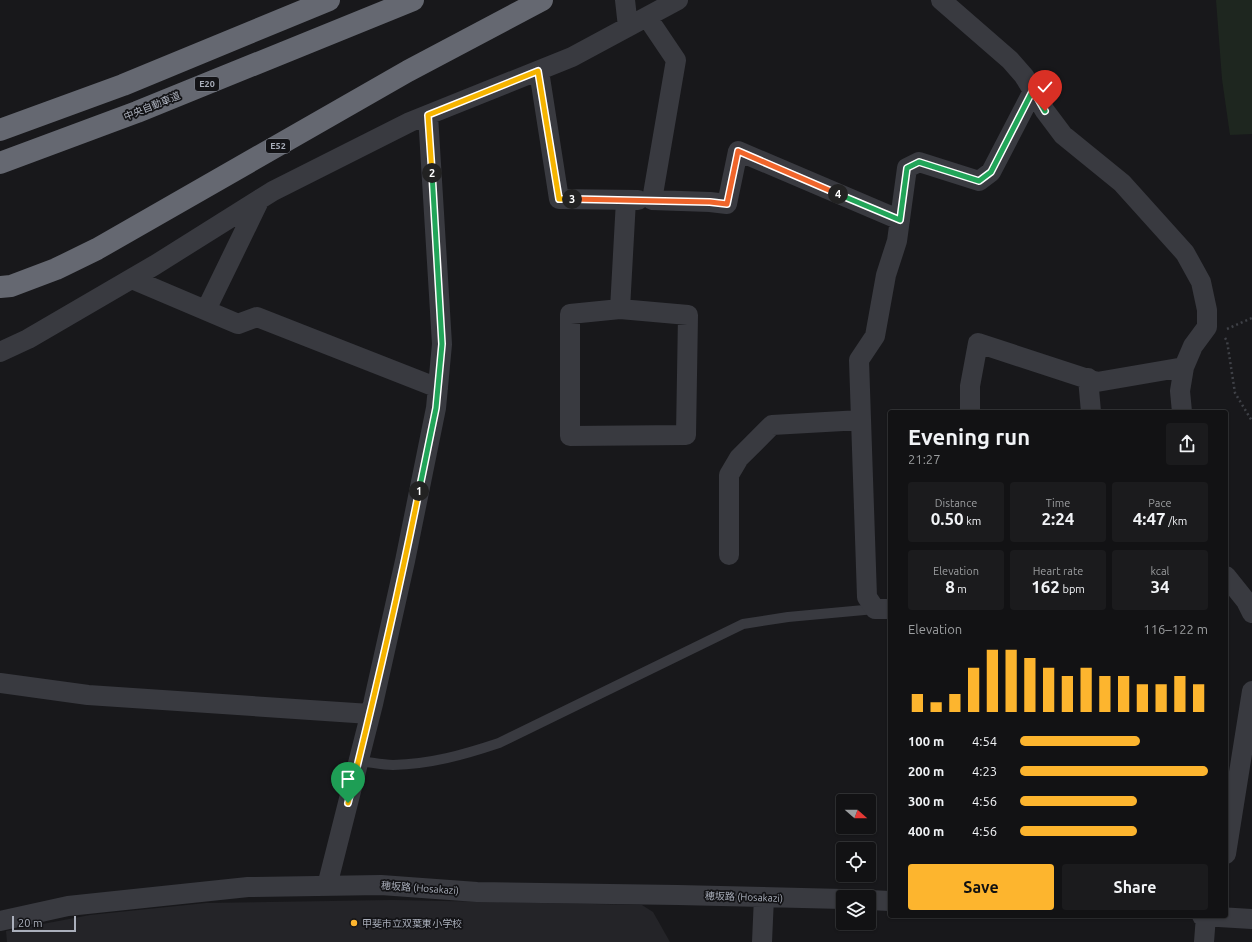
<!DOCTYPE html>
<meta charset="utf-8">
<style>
body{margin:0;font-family:Ubuntu,"Noto Sans JP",sans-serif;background:#1b1b1d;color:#f1f3f6;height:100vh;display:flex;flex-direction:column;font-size:15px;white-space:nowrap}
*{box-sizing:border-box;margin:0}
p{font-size:13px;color:#9c9ea0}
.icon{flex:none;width:22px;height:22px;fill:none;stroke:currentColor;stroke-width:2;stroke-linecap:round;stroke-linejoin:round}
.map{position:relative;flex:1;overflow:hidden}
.side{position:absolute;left:888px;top:410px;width:340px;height:508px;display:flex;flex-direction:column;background:#121214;border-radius:4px;box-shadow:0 1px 3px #0004,0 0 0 1px #313234}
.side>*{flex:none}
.needle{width:26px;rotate:110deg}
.tools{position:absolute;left:836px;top:794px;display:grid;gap:8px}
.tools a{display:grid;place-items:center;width:40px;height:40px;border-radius:4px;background:#121214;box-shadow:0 1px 3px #0004,0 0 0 1px #313234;font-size:20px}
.scale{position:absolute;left:12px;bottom:10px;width:64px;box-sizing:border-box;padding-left:4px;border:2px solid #aaafbb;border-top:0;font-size:11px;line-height:14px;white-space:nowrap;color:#aaafbb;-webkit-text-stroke:3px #131316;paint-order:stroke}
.pin{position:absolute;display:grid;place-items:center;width:34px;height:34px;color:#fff;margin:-41px -17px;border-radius:50% 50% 50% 0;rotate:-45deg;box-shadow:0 0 4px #0007}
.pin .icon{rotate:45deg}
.km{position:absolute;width:20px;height:20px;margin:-10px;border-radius:50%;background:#222;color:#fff;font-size:11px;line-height:20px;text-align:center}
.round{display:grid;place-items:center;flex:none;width:42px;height:42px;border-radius:4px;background:#1b1b1d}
.overview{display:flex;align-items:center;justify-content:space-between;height:68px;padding:0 20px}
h1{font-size:22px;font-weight:700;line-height:30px}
.figures{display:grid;grid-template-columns:repeat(3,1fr);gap:6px;height:68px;padding:4px 20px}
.figures div{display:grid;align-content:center;border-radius:4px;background:#1b1b1d;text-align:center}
.figures b{font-size:17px;font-weight:700}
.figures small{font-size:11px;font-weight:400}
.figures p{font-size:11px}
.chart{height:112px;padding:8px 20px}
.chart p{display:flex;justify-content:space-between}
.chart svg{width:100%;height:72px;margin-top:4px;stroke:#fdb52e;stroke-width:6}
.cta{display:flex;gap:8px;margin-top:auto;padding:8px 20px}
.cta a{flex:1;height:46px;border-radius:4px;background:#fdb52e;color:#111;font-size:16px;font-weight:700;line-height:46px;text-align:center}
.cta a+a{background:#1b1b1d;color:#f1f3f6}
ul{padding:0 20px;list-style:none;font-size:13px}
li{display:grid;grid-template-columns:64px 48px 1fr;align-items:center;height:30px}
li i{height:10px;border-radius:5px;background:#fdb52e}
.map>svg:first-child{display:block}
.built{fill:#242428}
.green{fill:#1e261f}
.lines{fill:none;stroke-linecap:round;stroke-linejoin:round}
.path{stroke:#3f4147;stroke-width:2.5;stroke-dasharray:2 3;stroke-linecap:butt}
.service{stroke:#393a40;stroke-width:10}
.minor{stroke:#393a40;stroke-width:20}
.motorway{stroke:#656871;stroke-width:22}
.split-1-casing{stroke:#fff;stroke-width:8}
.split-2-casing{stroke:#fff;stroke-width:8}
.split-3-casing{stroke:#fff;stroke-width:8}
.split-4-casing{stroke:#fff;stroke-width:8}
.split-5-casing{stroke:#fff;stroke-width:8}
.split-1{stroke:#f5b400;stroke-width:5}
.split-2{stroke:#22a559;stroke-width:5}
.split-3{stroke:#f5b400;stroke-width:5}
.split-4{stroke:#f0652b;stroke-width:5}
.split-5{stroke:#22a559;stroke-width:5}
.poi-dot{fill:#fdb52e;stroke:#131316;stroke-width:1.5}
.labels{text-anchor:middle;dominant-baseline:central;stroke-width:3.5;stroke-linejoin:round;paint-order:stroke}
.shield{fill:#131316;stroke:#7d808a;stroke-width:1}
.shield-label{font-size:9px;font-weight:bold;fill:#aaafbb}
.street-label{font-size:10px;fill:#aaafbb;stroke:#131316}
.poi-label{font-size:10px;fill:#aaafbb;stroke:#131316;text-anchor:start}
</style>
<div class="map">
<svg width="1252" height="942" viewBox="0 0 1252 942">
<rect width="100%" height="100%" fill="#18181b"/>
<path class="built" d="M392,900L642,905L653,912L670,942H7L6,931L90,915L206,903Z"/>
<path class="green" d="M1216,0H1252V134L1230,135L1222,79Z"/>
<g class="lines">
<path class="path" d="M1227,329L1252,318
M1225,338L1227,341L1235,393L1252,421"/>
<path class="service" d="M359,761C370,762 382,765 393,765C431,764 463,755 499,743L743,624L788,617L875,609"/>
<path class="minor" d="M625,0L628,27
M941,0L1010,60L1024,76L1045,111L1063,135L1122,183L1185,253L1201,282L1207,310V327L1193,346L1184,367L1180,391L1182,412
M647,17L676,60L652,200L710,202L727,204L738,151L900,220
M539,71L559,199L638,200
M132,279L238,324L257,317L438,388
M620,309L570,314V436L686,435L688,315L620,309L626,200
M206,310L260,199
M0,352L28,339L155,265L273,191L410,122L572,57L678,0
M1088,378L1091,412
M970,412V386L978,343L1097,382L1184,367
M729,555V475L739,458L772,425L861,420
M1226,576L1246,601L1252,613
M890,609H875L867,597L859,360L875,336L886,275L897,241L907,168L919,162L979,181L991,172L1033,91
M0,683L88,695L370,714
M1226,854L1252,691
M327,886L373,704L405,561L436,408L442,344L428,115
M869,900L890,901
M1202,916L1252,919
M0,921L68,906L248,887L381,885L477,892L678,895L843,899
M762,942L764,897
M1204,942L1206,916"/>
<path class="motorway" d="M0,130L123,85L329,0
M0,163L137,112L413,0
M0,287L11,286L56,269L97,249L408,71L542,0"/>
</g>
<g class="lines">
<defs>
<path id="split-1" d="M348,803C374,699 398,596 419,491"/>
<path id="split-2" d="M419,491L436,408L442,344L432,173"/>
<path id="split-3" d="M432,173L428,115L538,71L559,199H572"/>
<path id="split-4" d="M572,199L710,202L727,204L738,151L838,194"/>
<path id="split-5" d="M838,194L900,220L907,168L919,162L979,181L991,172L1033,90L1045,111"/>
</defs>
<use href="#split-1" class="split-1-casing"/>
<use href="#split-2" class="split-2-casing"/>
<use href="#split-3" class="split-3-casing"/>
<use href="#split-4" class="split-4-casing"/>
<use href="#split-5" class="split-5-casing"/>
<use href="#split-1" class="split-1"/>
<use href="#split-2" class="split-2"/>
<use href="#split-3" class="split-3"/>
<use href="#split-4" class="split-4"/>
<use href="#split-5" class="split-5"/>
</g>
<circle class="poi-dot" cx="354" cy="923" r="4"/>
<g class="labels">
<g class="shield">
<rect x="195" y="77" width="24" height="14" rx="3"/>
<rect x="266" y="139" width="24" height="14" rx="3"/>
</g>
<g class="shield-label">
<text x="207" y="84">E20</text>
<text x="278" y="146">E52</text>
</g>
<g class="street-label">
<text transform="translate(152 106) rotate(-22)">中央自動車道</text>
<text transform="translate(420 888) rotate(4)">穂坂路 (Hosakazi)</text>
<text transform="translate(744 897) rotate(2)">穂坂路 (Hosakazi)</text>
</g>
<g class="poi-label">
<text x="362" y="923">甲斐市立双葉東小学校</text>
</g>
</g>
</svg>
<div class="tools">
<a><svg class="needle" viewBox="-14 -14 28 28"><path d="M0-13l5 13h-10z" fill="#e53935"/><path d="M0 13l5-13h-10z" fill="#9c9ea0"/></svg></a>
<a><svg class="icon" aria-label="locate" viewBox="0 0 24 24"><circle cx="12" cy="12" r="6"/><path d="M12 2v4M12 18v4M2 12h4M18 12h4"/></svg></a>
<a><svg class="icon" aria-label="layers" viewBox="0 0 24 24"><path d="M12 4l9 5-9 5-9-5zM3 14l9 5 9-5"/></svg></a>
</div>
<div class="scale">20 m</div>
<div class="pin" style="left:348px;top:803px;background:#1e9e55"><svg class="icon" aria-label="arrive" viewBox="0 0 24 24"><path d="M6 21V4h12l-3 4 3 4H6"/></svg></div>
<div class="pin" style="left:1045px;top:111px;background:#d93025"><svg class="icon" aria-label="check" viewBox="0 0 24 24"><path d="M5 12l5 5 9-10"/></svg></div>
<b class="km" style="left:419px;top:491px">1</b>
<b class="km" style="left:432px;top:173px">2</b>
<b class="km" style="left:572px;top:199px">3</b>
<b class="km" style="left:838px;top:194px">4</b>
<section class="side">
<div class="overview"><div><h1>Evening run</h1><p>21:27</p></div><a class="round"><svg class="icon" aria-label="share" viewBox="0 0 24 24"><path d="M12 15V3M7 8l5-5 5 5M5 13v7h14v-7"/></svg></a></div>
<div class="figures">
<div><p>Distance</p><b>0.50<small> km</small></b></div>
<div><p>Time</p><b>2:24</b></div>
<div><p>Pace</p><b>4:47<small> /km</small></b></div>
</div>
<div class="figures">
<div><p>Elevation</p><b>8<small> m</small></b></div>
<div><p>Heart rate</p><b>162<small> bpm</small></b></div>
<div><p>kcal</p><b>34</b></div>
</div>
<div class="chart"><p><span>Elevation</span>116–122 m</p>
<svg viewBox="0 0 160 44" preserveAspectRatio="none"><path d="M5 44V33M15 44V38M25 44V33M35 44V17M45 44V6M55 44V6M65 44V11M75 44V17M85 44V22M95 44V17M105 44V22M115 44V22M125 44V27M135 44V27M145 44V22M155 44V27"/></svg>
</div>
<ul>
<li><b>100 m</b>4:54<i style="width:64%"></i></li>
<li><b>200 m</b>4:23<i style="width:100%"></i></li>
<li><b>300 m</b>4:56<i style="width:62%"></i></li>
<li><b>400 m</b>4:56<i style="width:62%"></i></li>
</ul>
<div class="cta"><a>Save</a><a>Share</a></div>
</section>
</div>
